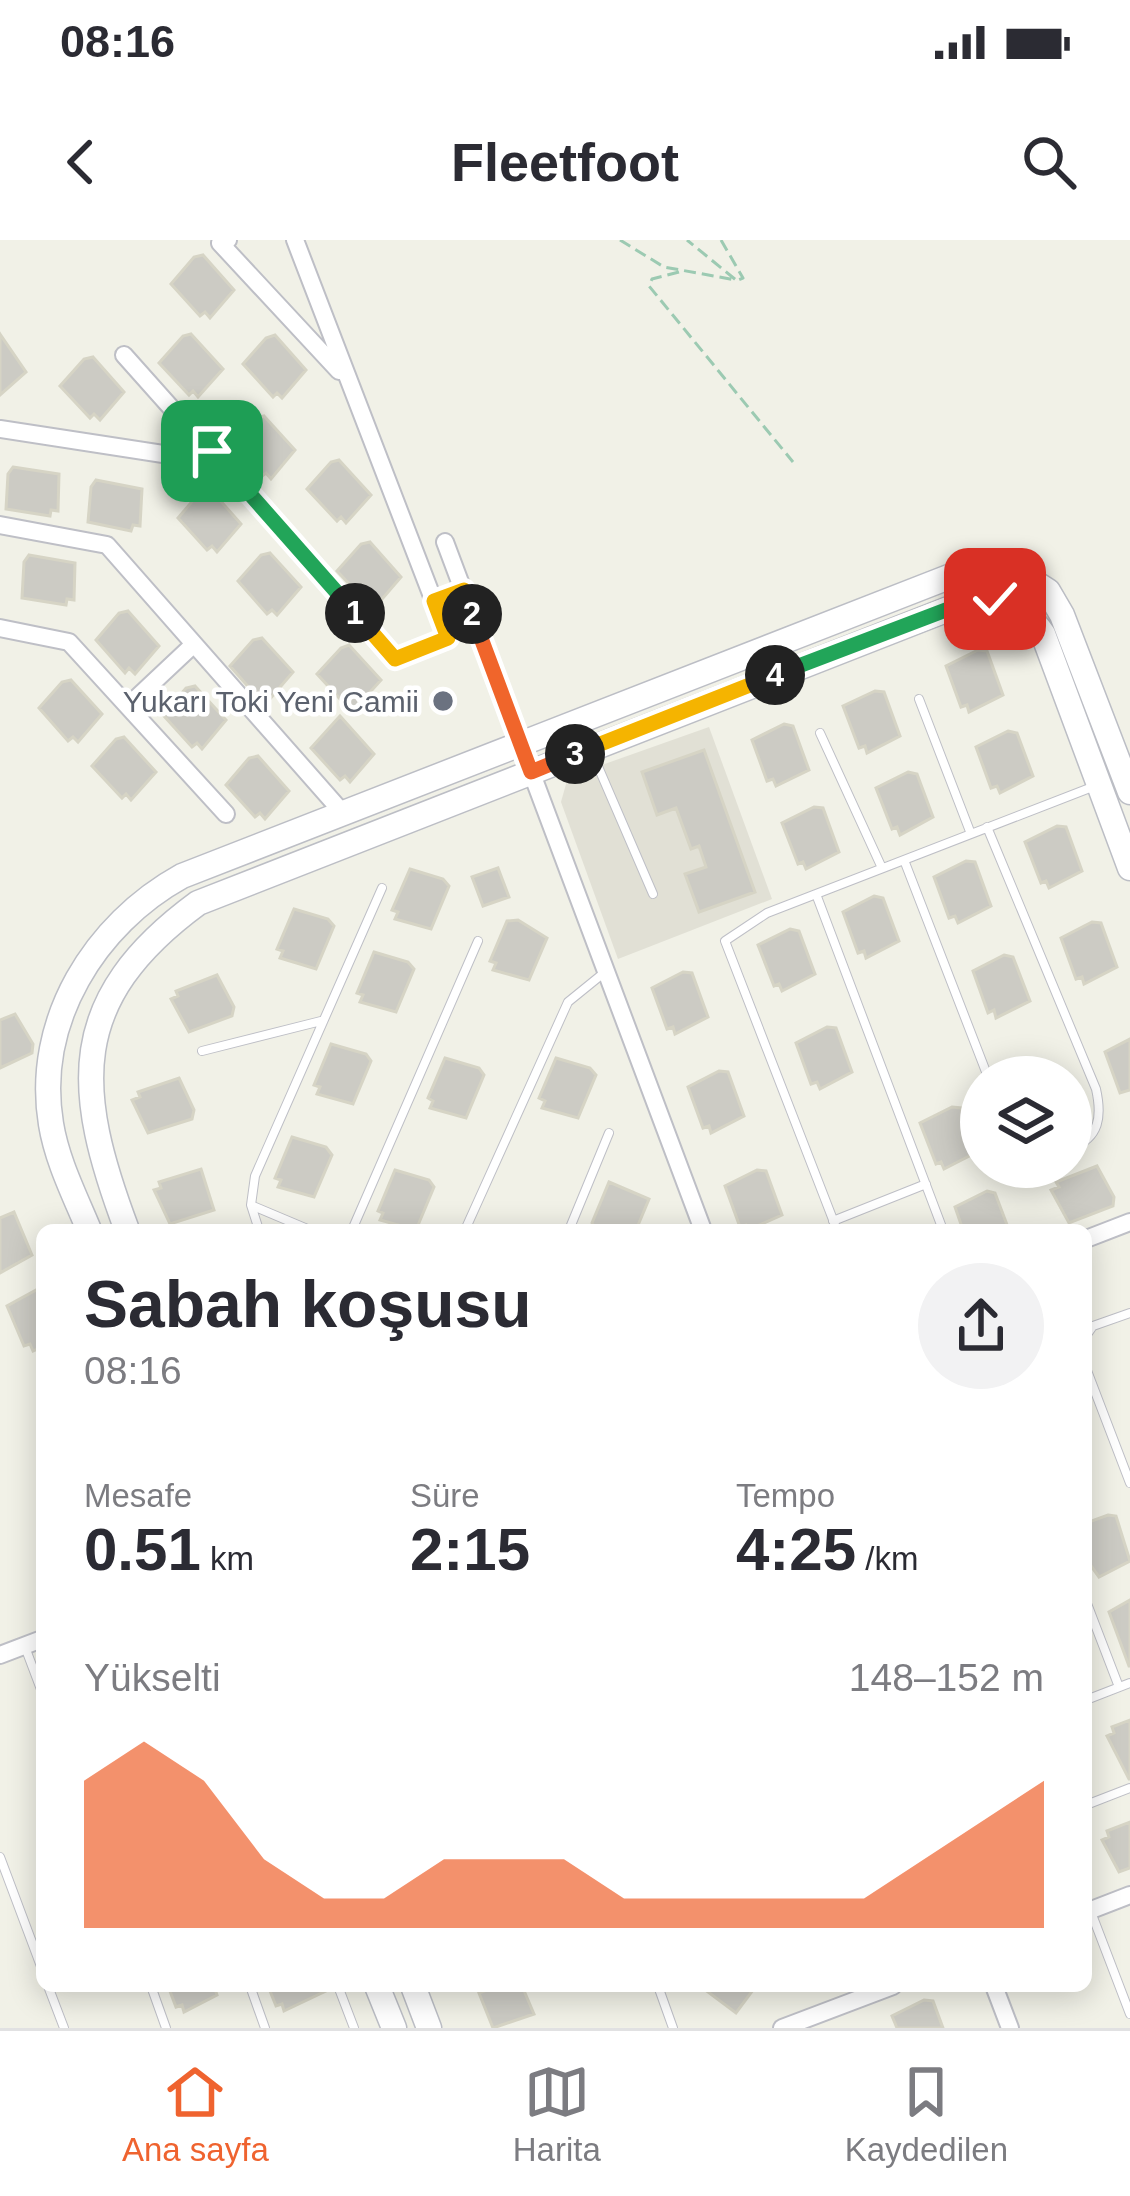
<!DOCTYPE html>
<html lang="tr">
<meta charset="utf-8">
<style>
body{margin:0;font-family:Helvetica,sans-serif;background:#f2f2f3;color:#2b2b33;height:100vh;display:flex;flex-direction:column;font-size:45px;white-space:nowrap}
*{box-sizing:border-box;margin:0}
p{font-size:39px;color:#7c7c81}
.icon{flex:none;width:66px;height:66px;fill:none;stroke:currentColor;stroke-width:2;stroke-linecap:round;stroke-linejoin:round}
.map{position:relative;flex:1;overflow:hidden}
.sheet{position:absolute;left:36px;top:984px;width:1056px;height:768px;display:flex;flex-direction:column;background:#fff;border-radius:18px;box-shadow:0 6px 30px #0003}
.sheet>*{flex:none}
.buttons{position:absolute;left:960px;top:816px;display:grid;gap:24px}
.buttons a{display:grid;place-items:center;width:132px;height:132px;border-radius:50%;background:#fff;box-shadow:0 6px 30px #0003;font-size:60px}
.pin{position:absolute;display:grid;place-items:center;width:102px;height:102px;color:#fff;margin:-51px;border-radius:24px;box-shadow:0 6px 18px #0006}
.km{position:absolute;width:60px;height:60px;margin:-30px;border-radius:50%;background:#222;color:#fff;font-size:33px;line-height:60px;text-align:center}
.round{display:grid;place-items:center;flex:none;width:126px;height:126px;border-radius:63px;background:#f2f2f3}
.summary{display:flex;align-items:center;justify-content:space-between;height:204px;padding:0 48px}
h1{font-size:66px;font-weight:800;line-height:90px}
.stats{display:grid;grid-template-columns:repeat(3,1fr);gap:18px;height:204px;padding:12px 48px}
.stats div{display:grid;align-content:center}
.stats b{font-size:60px;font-weight:800}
.stats small{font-size:33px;font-weight:400}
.stats p{font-size:33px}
.chart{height:336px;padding:24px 48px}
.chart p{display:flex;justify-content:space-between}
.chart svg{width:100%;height:216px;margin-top:12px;fill:#ef632f;opacity:.7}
.status{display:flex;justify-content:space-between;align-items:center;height:84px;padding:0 60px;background:#fff;direction:ltr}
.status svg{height:33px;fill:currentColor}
header{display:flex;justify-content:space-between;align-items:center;height:156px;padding:0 48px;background:#fff;font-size:54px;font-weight:800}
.menu{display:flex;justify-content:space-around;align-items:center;height:168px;border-top:3px solid #e1e1e2;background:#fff;font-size:33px;color:#7c7c81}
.menu a{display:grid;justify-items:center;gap:6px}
.menu .active{color:#ef632f}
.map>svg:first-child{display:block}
.education{fill:#e1e0d5}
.building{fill:#cccbc4;stroke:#d6d4c5;stroke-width:3}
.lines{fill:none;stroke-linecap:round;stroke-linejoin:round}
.lane-casing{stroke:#bebfc6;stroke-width:10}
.street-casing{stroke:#bebfc6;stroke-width:20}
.secondary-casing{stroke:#bcbec5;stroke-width:27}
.path{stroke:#9ccab2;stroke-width:3;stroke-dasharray:12 6;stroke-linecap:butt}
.lane{stroke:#fff;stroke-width:8}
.street{stroke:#fff;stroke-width:16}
.secondary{stroke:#fff;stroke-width:24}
.split-1-casing{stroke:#fff;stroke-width:24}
.split-2-casing{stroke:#fff;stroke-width:24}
.split-3-casing{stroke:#fff;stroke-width:24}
.split-4-casing{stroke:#fff;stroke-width:24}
.split-5-casing{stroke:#fff;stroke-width:24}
.split-1{stroke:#22a559;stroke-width:15}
.split-2{stroke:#f5b400;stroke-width:15}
.split-3{stroke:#f0652b;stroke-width:15}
.split-4{stroke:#f5b400;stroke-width:15}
.split-5{stroke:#22a559;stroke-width:15}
.worship-dot{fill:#6b7280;stroke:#fff;stroke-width:4.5}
.labels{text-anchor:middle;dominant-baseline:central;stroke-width:9;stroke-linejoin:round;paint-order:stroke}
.worship-label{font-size:30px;fill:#5b616d;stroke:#fff;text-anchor:end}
</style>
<div class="status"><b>08:16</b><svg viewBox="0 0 49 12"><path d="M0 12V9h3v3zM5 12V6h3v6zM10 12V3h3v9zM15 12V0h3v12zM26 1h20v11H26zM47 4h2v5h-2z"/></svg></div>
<header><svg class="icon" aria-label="back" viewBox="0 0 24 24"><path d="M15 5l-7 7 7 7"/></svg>Fleetfoot<svg class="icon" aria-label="search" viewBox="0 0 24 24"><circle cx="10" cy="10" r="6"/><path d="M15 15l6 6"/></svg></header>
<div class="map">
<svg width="1130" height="1788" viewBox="0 0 1130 1788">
<rect width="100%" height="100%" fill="#f1f1e7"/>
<path class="education" d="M709,487L772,659L618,719L561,562L568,537Z"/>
<path class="building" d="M203,15L234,50L210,78L205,72L200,76L171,44L194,17Z
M0,94L26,132L0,155Z
M191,94L223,129L198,157L193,151L189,155L159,123L183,96Z
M275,95L306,130L282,158L277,153L273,157L243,124L266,98Z
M93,117L124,152L100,180L94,174L90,178L60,146L84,119Z
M264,176L295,210L271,239L266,233L261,237L232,204L255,178Z
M339,220L371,255L346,283L341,277L337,281L307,249L331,222Z
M13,227L59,234L58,271L51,270L50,276L6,269L8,234Z
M96,240L142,249L140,286L133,285L131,291L88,282L91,247Z
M210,249L241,284L217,312L212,306L207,310L178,278L201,251Z
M370,302L401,337L377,365L372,359L367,363L337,331L361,304Z
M270,313L301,347L277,375L272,370L267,374L238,341L261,315Z
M29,315L75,323L74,360L67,359L66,365L22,358L24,322Z
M128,371L159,406L135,434L129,428L125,433L96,400L119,373Z
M262,398L293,432L269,460L264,455L259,459L230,426L253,400Z
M349,405L381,440L352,472L317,434L341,408Z
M978,410L987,411L1003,455L969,472L967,465L961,467L946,426Z
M71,440L102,474L78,502L73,497L68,501L39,468L62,442Z
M195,446L226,480L202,509L197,503L192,507L163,475L186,448Z
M875,451L884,452L900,496L867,513L865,506L859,508L843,466Z
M340,476L374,514L350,542L345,536L340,540L311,508Z
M784,484L793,486L809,530L776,546L773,539L767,541L752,500Z
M1008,491L1017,493L1033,536L1000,553L997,546L991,548L976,507Z
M124,497L156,532L131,560L126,554L122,558L92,526L116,499Z
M704,510L755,652L699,672L685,634L706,627L699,606L691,609L676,568L657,575L642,532Z
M258,516L289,551L265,579L260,573L255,577L226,545L249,518Z
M908,532L917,534L933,577L900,595L897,587L892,589L876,548Z
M814,567L823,568L839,612L806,629L803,622L798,624L782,583Z
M1057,586L1066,587L1082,631L1049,648L1046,641L1041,643L1025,602Z
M966,621L975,622L991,666L958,683L955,676L949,678L934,637Z
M498,628L509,657L483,666L472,637Z
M410,629L443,639L449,646L431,689L395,679L398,672L392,670Z
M874,656L883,658L899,701L866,718L864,711L858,713L843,672Z
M294,669L328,679L334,686L316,729L280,718L283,711L277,709Z
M518,680L547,698L529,740L493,730L496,723L490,721L507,681Z
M1092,682L1101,683L1117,727L1084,744L1082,737L1076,739L1061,698Z
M790,689L799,691L815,734L782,751L779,744L774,746L758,705Z
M374,712L408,722L414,729L396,772L360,762L363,755L357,753Z
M1004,715L1013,717L1030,761L996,778L994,770L988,773L973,731Z
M683,732L692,733L708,777L675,794L673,787L667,789L652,748Z
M217,735L234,767L232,776L189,792L171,759L178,756L176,751Z
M15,774L33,804L32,813L0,828V780Z
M827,787L836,788L852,832L820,849L817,842L811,844L796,803Z
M1130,799V850L1120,853L1105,812Z
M331,804L366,814L371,821L353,864L317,854L320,847L314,845Z
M445,818L479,828L484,835L466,878L430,868L433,861L428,858Z
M556,818L590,828L596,835L578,878L542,868L545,861L539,858Z
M719,831L728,832L744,876L711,893L709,886L703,888L688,847Z
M179,838L194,870L192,879L148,893L132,860L140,857L138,852Z
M952,867L961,868L977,912L944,929L941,922L936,924L920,883Z
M292,897L326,907L332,915L314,957L278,947L281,940L275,938Z
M1097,926L1114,957L1113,966L1069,983L1051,950L1059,947L1056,942Z
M201,929L214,970L170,984L154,950L161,948L159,942Z
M395,930L429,940L434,947L416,990L380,980L383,973L378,971Z
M757,930L766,931L782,975L748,990L746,985L740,987L725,946Z
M609,942L649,959L636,990H596L592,983Z
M987,951L995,953L1009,990H963L955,967Z
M14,972L32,1015L0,1033V978Z
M38,1049L42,1107L33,1111L30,1104L24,1106L7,1066Z
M1108,1275L1116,1276L1130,1321L1099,1337L1086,1319V1283Z
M1130,1360V1426H1129L1109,1372Z
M1130,1480V1539H1129L1107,1496L1114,1493L1112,1487Z
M1130,1582V1628L1119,1632L1102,1600L1109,1597L1107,1591Z
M168,1746H214L217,1755L184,1772L182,1765L176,1767Z
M268,1746H330V1749L284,1771L282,1764L276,1766Z
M497,1746H522L534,1774L493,1788L479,1753Z
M700,1746H756L736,1773Z
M924,1760L933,1761L943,1788H897L892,1776Z"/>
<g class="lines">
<defs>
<path id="lane" d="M919,459L971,594
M820,493L882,628
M593,515L653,654
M987,587L1096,849C1102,876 1100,898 1071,908
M904,620L988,837
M816,654L943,990
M202,811L321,781
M253,966L310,990
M833,981L926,944
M259,990L251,965L255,936L382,648
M352,990L478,701
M465,990L568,762L605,732
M569,990L609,893
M837,990L725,701L767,673L1095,546
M1086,1096L1093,1086L1130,1073
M1086,1128L1130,1243
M1086,1361L1119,1447
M25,1407L42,1452
M1086,1460L1130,1443
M1086,1565L1130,1548
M0,1617L42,1729
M1091,1672L1130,1774
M48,1746L64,1788
M151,1746L166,1788
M250,1746L265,1788
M338,1746L354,1788
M658,1746L673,1788"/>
<path id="street" d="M228,0L220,3L339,131
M124,115L395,419L448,398L295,0
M0,189L163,214L212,211
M0,285L107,305L342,572
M445,302L703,990
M0,388L69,402L226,574
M128,466L194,404
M1086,999L1130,982
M0,1415L42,1399
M1086,1672L1130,1655
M994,1746L1010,1788
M782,1788L893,1746"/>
<path id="secondary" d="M89,990C75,956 57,921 51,884C34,781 95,684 182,636L959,333L1006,324L1048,351L1062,375L1130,552
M127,990C74,849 66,760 198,663L951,368C992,359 1017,356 1043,394L1130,628
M377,1746L394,1788
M413,1746L429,1788"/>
</defs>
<use href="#lane" class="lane-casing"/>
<use href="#street" class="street-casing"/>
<use href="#secondary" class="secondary-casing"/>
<path class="path" d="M620,0L664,27L736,40L687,0
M721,0L743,38L738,40
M679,32L652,39L649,46L793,222"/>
<use href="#lane" class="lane"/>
<use href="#street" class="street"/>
<use href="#secondary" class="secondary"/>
</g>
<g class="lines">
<defs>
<path id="split-1" d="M212,211L355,373"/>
<path id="split-2" d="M355,373L395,419L448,398L434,361L464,350L472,374"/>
<path id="split-3" d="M472,374L531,532L575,514"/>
<path id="split-4" d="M575,514L775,435"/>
<path id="split-5" d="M775,435L951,368L995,359"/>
</defs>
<use href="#split-1" class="split-1-casing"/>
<use href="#split-2" class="split-2-casing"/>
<use href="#split-3" class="split-3-casing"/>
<use href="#split-4" class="split-4-casing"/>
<use href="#split-5" class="split-5-casing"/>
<use href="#split-1" class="split-1"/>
<use href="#split-2" class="split-2"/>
<use href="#split-3" class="split-3"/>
<use href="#split-4" class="split-4"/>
<use href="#split-5" class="split-5"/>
</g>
<circle class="worship-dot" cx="443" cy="461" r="12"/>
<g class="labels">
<g class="worship-label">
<text x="419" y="461">Yukarı Toki Yeni Camii</text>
</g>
</g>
</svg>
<div class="buttons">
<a><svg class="icon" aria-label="layers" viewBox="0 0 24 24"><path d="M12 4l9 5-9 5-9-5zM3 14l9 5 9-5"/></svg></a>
</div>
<div class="pin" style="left:212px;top:211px;background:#1e9e55"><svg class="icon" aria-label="arrive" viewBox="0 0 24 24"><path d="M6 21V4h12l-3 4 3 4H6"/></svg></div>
<div class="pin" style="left:995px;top:359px;background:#d93025"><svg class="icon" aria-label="check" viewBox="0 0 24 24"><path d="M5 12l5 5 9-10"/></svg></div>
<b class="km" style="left:355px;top:373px">1</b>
<b class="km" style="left:472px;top:374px">2</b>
<b class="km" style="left:575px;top:514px">3</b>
<b class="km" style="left:775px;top:435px">4</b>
<section class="sheet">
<div class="summary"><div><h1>Sabah koşusu</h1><p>08:16</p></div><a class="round"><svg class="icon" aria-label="share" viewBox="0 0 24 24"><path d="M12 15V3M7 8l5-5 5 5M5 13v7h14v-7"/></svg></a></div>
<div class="stats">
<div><p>Mesafe</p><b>0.51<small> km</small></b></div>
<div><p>Süre</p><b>2:15</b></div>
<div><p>Tempo</p><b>4:25<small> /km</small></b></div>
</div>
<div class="chart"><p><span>Yükselti</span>148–152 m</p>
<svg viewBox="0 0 160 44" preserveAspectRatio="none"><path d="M0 44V14L10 6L20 14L30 30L40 38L50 38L60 30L70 30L80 30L90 38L100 38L110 38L120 38L130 38L140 30L150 22L160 14V44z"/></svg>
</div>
</section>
</div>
<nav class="menu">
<a class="active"><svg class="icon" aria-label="home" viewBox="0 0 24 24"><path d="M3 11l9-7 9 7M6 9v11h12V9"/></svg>Ana sayfa</a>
<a><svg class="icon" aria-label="map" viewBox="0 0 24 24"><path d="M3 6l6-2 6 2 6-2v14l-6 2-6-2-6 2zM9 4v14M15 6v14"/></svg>Harita</a>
<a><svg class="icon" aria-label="saved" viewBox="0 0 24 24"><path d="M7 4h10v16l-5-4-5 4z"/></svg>Kaydedilen</a>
</nav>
